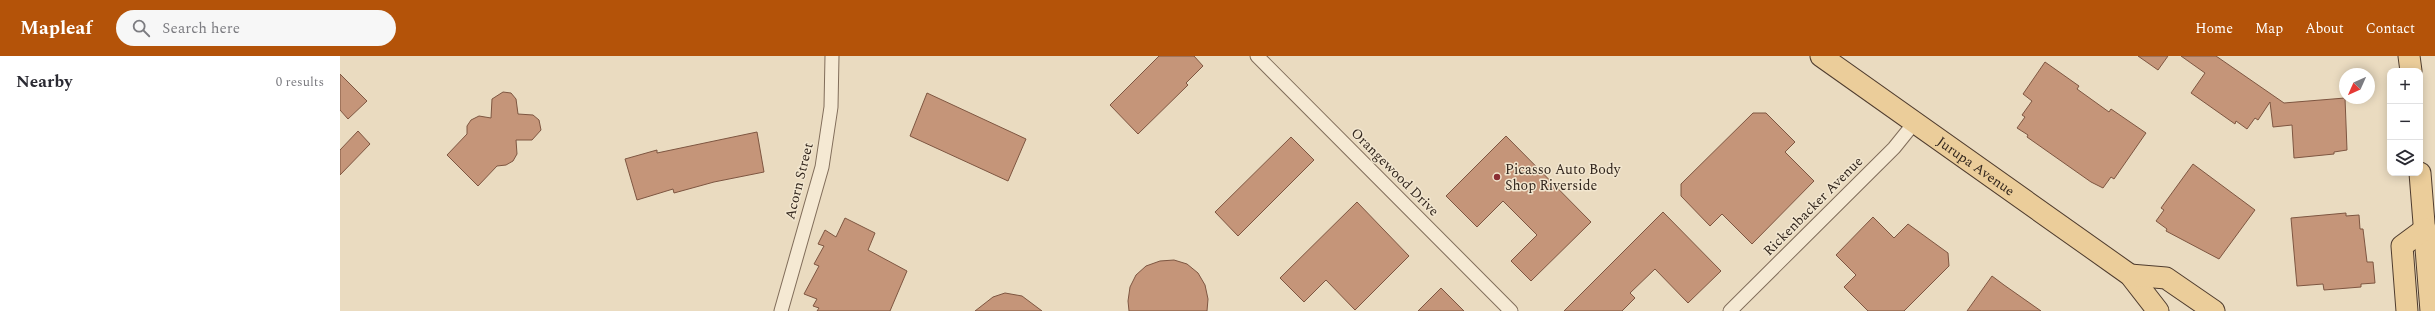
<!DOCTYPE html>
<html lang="en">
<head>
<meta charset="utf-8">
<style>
	:root { --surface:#fff; --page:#f7f7f7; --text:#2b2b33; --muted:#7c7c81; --line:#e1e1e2; --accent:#b45309 }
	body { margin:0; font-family:Spectral,serif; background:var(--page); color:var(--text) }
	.controls { position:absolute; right:12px; top:12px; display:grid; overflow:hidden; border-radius:8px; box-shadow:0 2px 10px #0003 }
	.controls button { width:36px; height:36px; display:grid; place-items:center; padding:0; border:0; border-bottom:1px solid var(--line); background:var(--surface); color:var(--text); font:20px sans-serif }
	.compass { position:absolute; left:1999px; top:12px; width:36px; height:36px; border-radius:50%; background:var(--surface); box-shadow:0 2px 10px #0003; rotate:225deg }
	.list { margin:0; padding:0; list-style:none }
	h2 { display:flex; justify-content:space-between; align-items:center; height:52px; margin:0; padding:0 16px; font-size:17px }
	h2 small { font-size:13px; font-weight:400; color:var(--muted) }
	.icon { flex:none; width:22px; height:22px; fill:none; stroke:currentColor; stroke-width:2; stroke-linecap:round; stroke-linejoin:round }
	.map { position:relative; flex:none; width:2095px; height:255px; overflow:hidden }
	header { display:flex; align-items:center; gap:24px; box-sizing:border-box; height:56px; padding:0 20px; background:var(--accent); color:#fff }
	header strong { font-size:19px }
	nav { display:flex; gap:22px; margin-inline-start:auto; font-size:14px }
	.search { width:280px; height:36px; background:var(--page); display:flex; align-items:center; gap:10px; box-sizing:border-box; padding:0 14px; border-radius:22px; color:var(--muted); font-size:15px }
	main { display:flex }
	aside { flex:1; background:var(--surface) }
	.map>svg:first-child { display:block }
	.building { fill:#c59579; stroke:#7e5641 }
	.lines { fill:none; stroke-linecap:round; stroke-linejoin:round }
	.minor-casing { stroke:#816d5a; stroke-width:15 }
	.primary-casing { stroke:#4f3c2e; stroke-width:23 }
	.minor { stroke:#f5e9d3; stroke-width:13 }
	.primary { stroke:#ebcd9a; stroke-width:21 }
	.poi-dot { fill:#8b2f34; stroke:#f2e6cf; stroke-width:1.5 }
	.labels { text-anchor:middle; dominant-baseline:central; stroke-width:3; stroke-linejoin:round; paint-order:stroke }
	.street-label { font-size:14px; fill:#32261d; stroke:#f2e6cf }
	.poi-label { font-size:14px; fill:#32261d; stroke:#f2e6cf; text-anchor:start }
</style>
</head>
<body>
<header>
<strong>Mapleaf</strong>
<div class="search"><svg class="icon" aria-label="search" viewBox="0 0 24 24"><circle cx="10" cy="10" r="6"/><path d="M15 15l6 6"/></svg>Search here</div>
<nav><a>Home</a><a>Map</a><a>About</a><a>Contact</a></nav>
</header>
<main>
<aside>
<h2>Nearby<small>0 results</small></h2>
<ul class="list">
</ul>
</aside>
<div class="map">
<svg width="2095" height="255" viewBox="0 0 2095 255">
	<rect width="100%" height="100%" fill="#eadbc0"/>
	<path class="building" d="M819,0h35l9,10 -17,17 2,2 -50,49 -28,-29z
		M1798,0h30l-10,14z
		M1841,0h35l68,47 61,-5 2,52 -13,2v2l-40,4 -2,-33 -19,2 -3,-25 -12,18 -3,-2 -8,11 -11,-8 -1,3 -44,-31 14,-20z
		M1705,6l34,24 -2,3 32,23 2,-3 35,24 -32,46 -3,-2 -8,11 -12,-6 -64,-45 1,-2 -11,-7 8,-11 -3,-2 10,-14 -9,-7z
		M0,18l27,27 -19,18 -8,-9z
		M163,36l8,1 5,6 2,15 15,1 6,5 2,10 -9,10h-16l1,14 -4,7 -7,4 -9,1 -19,20 -31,-31 20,-21v-8l4,-6 8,-4 12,2 1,-19z
		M587,37l99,46 -18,42 -98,-45z
		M1413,57h13l29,29 -10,10 29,29 -62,63 -30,-30 -12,12 -29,-30v-12z
		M18,75l12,13 -30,31v-25z
		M417,76l7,40 -50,10 -40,11 -1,-4 -36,11 -12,-41 32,-9v3z
		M1166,80l85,86 -60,59 -20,-20 26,-26 -34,-34 -26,26 -31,-31z
		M951,81l23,23 -76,76 -23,-24z
		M1853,108l62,46 -36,49 -53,-28 1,-2 -11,-8 8,-11 -3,-2z
		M1017,146l52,54 -54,54 -29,-30 -22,22 -24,-24z
		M1323,156l58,59 -33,32 -33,-34 -25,24 5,5 -13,13h-58z
		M2006,157v3l13,-1 1,14h3l4,33h6l2,21 -14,1v3l-37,3 -1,-6 -26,2 -6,-68z
		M1533,161l21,21 14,-14 40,29 1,13 -45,45h-36l-24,-24 12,-12 -20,-20z
		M505,162l30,15 -7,17 39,21 -17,40h-73l2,-3 -6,-2 4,-7 -13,-5 15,-28 -5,-2 10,-18 -6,-2 7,-14 11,7z
		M834,204l13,4 11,9 7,12 3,14 -1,12h-78l-1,-10 2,-14 6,-12 10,-9 14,-5z
		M1652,220l12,9 37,26h-74z
		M1101,232l23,23h-46z
		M665,237l17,3 20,15h-67l18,-14z"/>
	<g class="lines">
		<g class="minor-casing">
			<path id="minor" d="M917,0l254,255
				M441,255l41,-144 9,-60 1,-51
				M1390,255l164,-163 21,-26"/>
		</g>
		<g class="primary-casing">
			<g id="primary">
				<path id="s1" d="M1481,0l309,219 28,36"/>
				<path d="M2069,0l2,15"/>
				<path d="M2080,117l11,138"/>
				<path d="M1790,219l36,3 48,33"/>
				<path d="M2067,255l-5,-65 23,-17"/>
			</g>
		</g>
		<use href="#minor" class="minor"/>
		<use href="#primary" class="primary"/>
	</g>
	<circle class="poi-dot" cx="1157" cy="121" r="4"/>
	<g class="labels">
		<g class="street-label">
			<text stroke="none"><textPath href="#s1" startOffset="190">Jurupa Avenue</textPath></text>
			<text transform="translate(1055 116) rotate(45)">Orangewood Drive</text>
			<text transform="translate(459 125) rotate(-76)">Acorn Street</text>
			<text transform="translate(1473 150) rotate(-45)">Rickenbacker Avenue</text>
		</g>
		<g class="poi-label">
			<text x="1165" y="113">Picasso Auto Body<tspan x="1165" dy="16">Shop Riverside</tspan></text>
		</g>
	</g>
</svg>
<div class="controls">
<button>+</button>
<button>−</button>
<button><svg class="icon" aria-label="layers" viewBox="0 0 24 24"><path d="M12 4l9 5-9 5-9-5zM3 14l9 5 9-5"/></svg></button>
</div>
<svg class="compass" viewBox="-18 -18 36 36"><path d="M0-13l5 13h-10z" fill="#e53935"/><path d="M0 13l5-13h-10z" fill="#7c7c81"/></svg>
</div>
</main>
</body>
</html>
